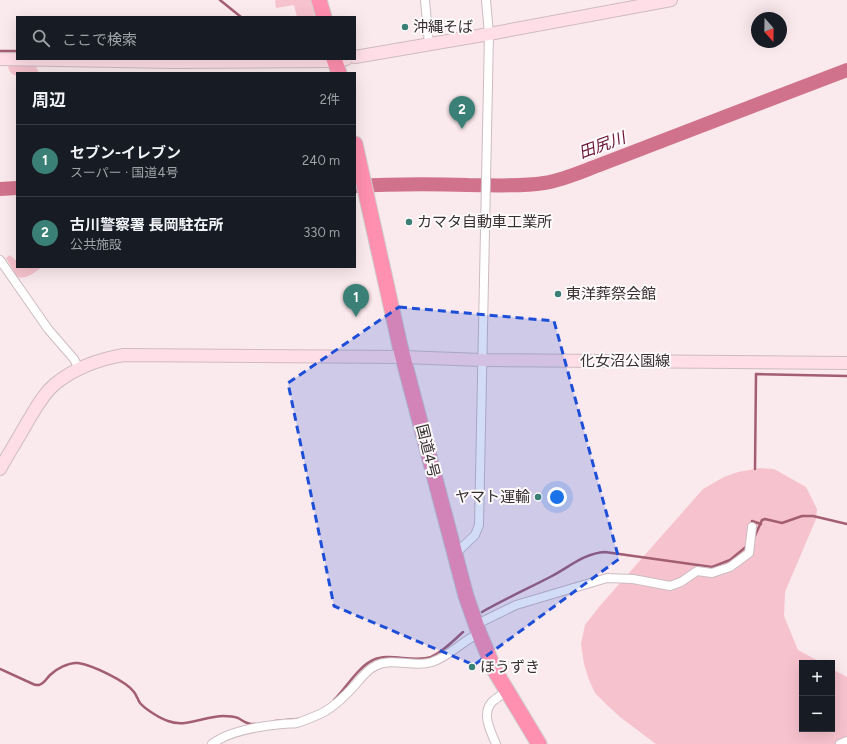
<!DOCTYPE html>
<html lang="ja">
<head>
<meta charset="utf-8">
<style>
	:root { --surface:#171b24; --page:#20242c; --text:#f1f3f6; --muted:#9ea1a6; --line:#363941; --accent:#3b8076 }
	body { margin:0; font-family:Figtree,"Noto Sans JP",sans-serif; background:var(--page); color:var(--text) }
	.controls { position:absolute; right:12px; bottom:12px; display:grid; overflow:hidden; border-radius:0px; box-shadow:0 4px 16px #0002 }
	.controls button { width:36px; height:36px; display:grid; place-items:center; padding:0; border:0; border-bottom:1px solid var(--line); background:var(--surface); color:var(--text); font:20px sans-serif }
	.compass { position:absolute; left:751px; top:12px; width:36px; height:36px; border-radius:50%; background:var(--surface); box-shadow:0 4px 16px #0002; rotate:160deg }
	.you { position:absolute; left:557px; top:497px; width:14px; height:14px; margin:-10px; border:3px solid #fff; border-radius:50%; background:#1a73e8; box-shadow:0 0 0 6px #1a73e833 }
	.badge { display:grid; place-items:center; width:26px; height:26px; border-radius:50%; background:var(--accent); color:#fff; font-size:13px; font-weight:700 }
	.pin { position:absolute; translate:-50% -33px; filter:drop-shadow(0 1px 2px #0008) }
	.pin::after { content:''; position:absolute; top:21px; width:14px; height:12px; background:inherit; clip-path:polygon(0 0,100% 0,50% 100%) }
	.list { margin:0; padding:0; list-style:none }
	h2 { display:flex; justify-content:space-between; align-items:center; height:52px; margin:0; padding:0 16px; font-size:17px }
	h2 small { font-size:13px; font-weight:400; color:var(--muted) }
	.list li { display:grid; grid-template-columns:26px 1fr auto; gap:12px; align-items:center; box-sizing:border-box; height:72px; padding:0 16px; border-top:1px solid var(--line) }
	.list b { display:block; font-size:15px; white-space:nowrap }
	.list p { margin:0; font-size:13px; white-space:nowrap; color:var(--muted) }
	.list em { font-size:13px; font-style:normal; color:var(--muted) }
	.icon { flex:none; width:22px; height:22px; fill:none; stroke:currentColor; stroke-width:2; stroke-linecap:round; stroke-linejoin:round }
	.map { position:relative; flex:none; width:847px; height:744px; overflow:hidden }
	.search { position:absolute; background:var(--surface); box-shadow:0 4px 16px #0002; left:16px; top:16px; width:340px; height:44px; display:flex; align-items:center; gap:10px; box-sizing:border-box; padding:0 14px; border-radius:0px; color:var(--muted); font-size:15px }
	.panel { position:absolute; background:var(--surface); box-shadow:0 4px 16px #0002; left:16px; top:72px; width:340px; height:196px; border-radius:0px }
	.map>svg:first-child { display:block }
	.green { fill:#f6c2ce }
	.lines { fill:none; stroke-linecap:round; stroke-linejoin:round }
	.stream { stroke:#a35e72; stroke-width:2.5 }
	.river { stroke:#d1728d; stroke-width:14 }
	.street-casing { stroke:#cdbcc0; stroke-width:10 }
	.secondary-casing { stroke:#cdbcc0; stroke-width:14 }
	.highway-casing { stroke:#cfcece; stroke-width:17 }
	.street { stroke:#fff; stroke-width:8 }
	.secondary { stroke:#ffdee7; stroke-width:12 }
	.highway { stroke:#ff90af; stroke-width:15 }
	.marked { fill:#1d4ed8; fill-opacity:0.2; stroke:#1d4ed8; stroke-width:3; stroke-dasharray:8 5; stroke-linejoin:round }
	.poi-dot { fill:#3b8076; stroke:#fefafb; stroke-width:1.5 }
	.labels { text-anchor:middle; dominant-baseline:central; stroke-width:4; stroke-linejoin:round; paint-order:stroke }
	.poi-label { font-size:15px; fill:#373132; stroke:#fefafb; text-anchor:start }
	.street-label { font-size:15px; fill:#373132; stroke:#fefafb }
	.water-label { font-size:16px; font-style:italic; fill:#681134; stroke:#fefafb }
</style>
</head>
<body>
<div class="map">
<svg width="847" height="744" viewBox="0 0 847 744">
	<rect width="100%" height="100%" fill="#fae9ed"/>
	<path class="green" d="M275,0h36l4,17h-18l-3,-12 -18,3z
		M12,64l23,1 4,8h-22v3c-5,-1 -8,-4 -9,-9z
		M10,255l5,5h2v7l24,1c-8,5 -15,12 -24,9l-11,-19z
		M760,468l14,1 32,18 11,22 -1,10 -31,73 -1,24 14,34 24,13h-20v66h30v-60l15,8v67h-191l-36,-27 -14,-13 -11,-11 -6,-13 -5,-16 -3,-20 4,-19 14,-18 104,-118 21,-12 14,-5z"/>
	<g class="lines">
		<path class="stream" d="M220,0l21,17
			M0,51h17
			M755,469l1,-95 91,2
			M752,521l9,3
			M754,538l8,-18 3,-1 17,4 20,-7h11l34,8
			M482,612c23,-13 47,-24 70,-36 17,-9 33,-23 53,-24l107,15 18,-7 17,-14
			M0,669l33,15c1,1 5,1 6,1 5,-1 8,-7 11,-10 6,-6 19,-13 28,-12 14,2 48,18 56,29 3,4 4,8 6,11 5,6 21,16 28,18 18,7 37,-5 55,-5 5,0 10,0 15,2 6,3 9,7 17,6
			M334,700c12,-12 24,-33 39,-40 16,-8 40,3 58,-3 12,-5 23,-17 32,-25
			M275,721l23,-2"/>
		<path class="river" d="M355,186c38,-2 75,-2 113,-1 25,0 51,2 76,-2 20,-3 39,-12 58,-19l245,-94
			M0,189l17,-1"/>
		<g class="street-casing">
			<path id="street" d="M425,0l4,45
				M0,260l48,69 26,30 5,10
				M454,555l21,-20 4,-10 10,-491 -3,-34
				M475,625l41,-20 91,-27 26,1 37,7 11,-4 16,-11 15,2 18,-6 19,-14 3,-26
				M212,744c17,-13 49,-18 70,-20 5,-1 10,0 15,-1 7,-2 16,-6 23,-9 13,-6 26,-19 35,-29 6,-7 12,-15 20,-19 17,-9 39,2 57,-4 16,-5 31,-21 47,-29
				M496,744c-5,-12 -15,-30 -4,-42 4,-4 10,-7 15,-11
				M840,744l7,-3"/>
		</g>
		<g class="secondary-casing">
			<path id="secondary" d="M355,57l134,-23 182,-34
				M0,59l174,3 161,-1 11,-2
				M0,469c9,-16 19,-32 28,-48 8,-13 15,-27 27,-37 20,-16 44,-25 69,-29l279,2 79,3 365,3"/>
		</g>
		<g class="highway-casing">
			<path id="highway" d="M319,0l5,17
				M334,59l5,14
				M355,144l45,202 66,250 13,37 16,38 44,73"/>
		</g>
		<use href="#street" class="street"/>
		<use href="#secondary" class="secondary"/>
		<use href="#highway" class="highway"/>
	</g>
	<path class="marked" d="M399,307l155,14 65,238 -145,106 -140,-59 -46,-223z"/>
	<g class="poi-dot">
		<circle cx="405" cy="27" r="4"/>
		<circle cx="409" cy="222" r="4"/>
		<circle cx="558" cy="294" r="4"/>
		<circle cx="538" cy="497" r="4"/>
		<circle cx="472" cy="667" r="4"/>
	</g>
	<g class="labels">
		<g class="poi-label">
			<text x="413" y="27">沖縄そば</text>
			<text x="417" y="222">カマタ自動車工業所</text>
			<text x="566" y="294">東洋葬祭会館</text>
			<text x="530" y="497" text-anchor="end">ヤマト運輸</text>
			<text x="480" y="667">ほうずき</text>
		</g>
		<g class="street-label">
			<text x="625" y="361">化女沼公園線</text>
			<text transform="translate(428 451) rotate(76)">国道4号</text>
		</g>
		<g class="water-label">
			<text transform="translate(602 145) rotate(-20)">田尻川</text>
		</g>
	</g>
</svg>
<div class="controls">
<button>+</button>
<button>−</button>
</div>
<svg class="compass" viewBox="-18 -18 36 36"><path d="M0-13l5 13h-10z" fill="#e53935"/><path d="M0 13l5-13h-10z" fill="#9ea1a6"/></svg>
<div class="you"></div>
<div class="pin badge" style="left:356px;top:317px">1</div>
<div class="pin badge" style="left:462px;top:129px">2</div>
<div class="search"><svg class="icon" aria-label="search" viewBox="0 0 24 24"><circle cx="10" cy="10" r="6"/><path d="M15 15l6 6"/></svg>ここで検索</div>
<section class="panel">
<h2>周辺<small>2件</small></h2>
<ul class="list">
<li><span class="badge">1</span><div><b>セブン-イレブン</b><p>スーパー · 国道4号</p></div><em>240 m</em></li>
<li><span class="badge">2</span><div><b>古川警察署 長岡駐在所</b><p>公共施設</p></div><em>330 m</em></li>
</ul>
</section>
</div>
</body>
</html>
